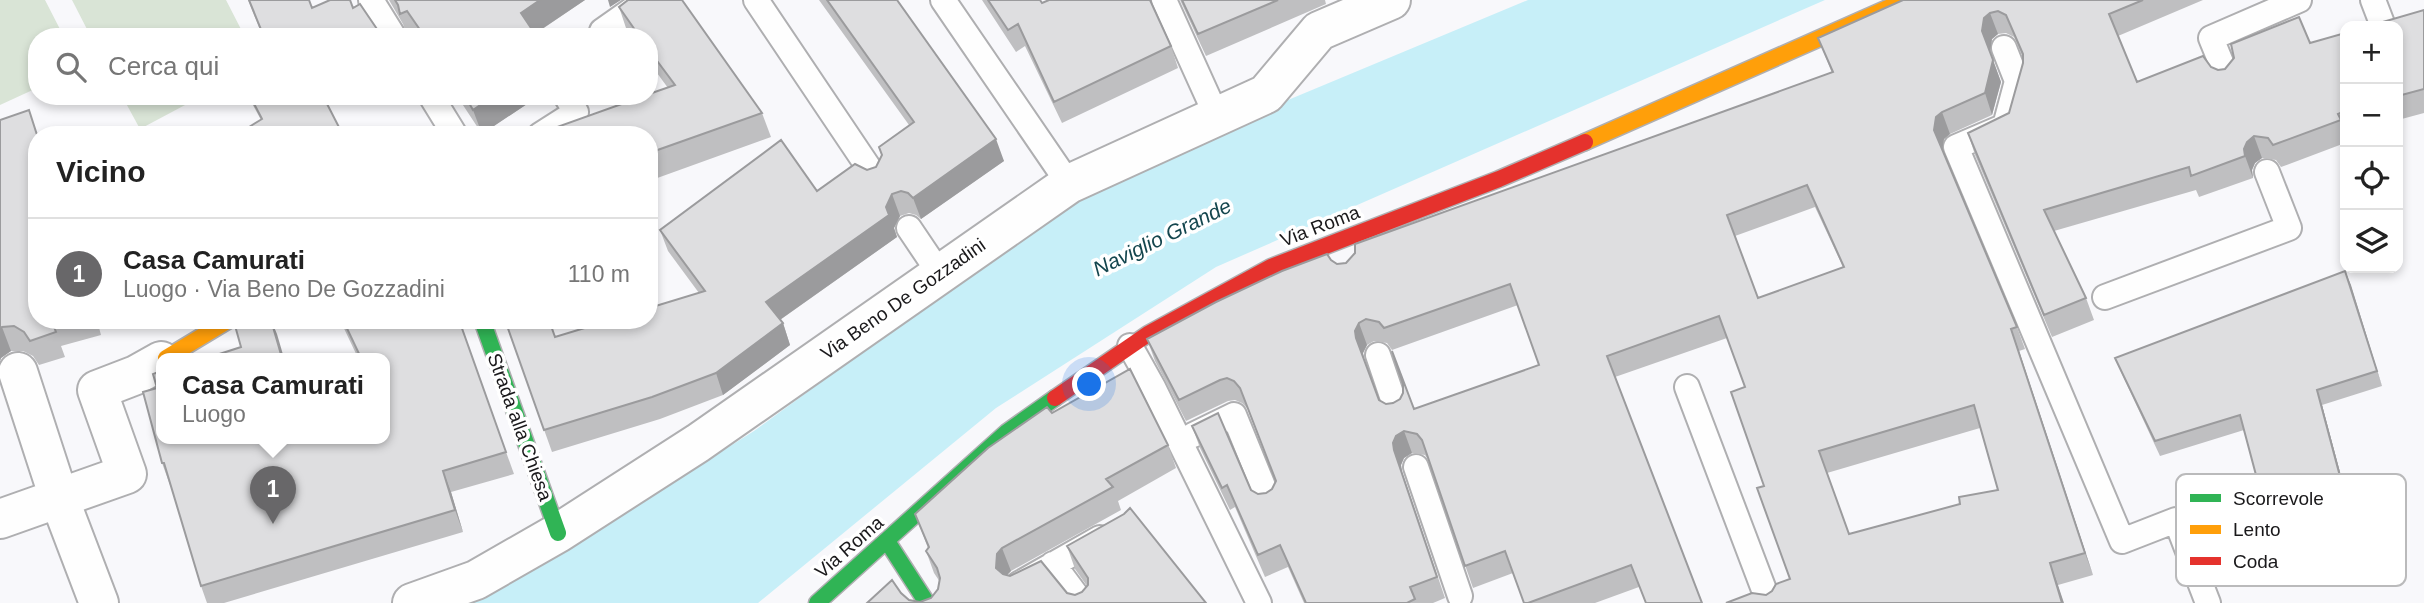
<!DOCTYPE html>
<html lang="it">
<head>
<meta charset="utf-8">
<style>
	:root { --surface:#fff; --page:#f2f2f2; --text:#222; --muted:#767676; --line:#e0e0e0; --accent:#686769 }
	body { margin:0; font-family:Arial,sans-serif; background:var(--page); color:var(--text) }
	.controls { position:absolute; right:21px; top:21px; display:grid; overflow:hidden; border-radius:14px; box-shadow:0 4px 10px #0003 }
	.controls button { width:63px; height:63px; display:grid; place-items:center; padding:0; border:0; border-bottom:2px solid var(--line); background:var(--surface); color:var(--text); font:35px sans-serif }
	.you { position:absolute; left:1090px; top:385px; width:24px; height:24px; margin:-18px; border:5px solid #fff; border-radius:50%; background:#1a73e8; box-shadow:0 0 0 10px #1a73e833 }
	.badge { display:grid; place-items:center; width:46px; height:46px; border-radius:50%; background:var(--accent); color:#fff; font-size:23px; font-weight:700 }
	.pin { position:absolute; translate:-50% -58px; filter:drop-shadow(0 2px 4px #0008) }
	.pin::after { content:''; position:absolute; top:37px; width:24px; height:21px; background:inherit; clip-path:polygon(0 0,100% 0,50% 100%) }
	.popup { position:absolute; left:156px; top:353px; width:234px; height:91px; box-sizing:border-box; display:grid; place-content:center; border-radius:14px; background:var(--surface); filter:drop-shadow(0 2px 5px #0005); font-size:23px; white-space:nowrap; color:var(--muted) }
	.popup b { font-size:26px; color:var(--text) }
	.popup::after { content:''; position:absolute; left:50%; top:100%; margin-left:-14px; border:14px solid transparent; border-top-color:var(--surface) }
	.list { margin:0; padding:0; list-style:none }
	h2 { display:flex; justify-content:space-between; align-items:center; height:91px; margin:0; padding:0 28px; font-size:30px }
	h2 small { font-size:23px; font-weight:400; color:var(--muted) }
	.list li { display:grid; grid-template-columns:46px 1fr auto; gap:21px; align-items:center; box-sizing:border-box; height:112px; padding:0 28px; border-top:2px solid var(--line) }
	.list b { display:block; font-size:26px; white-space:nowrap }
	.list p { margin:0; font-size:23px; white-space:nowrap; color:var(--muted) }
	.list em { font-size:23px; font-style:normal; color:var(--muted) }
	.icon { flex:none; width:38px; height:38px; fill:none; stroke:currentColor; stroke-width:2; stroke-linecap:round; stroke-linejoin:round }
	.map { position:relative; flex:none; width:2424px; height:603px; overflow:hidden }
	.search { position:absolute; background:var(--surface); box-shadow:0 4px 10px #0003; left:28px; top:28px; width:630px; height:77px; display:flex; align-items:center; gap:18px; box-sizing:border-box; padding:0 24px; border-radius:28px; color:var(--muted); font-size:26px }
	.panel { position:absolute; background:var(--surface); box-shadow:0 4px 10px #0003; left:28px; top:126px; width:630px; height:203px; border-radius:28px }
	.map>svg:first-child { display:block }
	.green { fill:#d9e4d6 }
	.water { fill:#c7eff8 }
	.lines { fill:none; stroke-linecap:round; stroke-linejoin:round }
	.lane-casing { stroke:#afafb1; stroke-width:28 }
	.street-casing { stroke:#afafb1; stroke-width:42 }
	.fast-casing { stroke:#afafb1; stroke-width:19 }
	.slow-casing { stroke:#afafb1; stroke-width:19 }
	.jam-casing { stroke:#afafb1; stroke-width:19 }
	.lane { stroke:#fefefe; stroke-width:24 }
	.street { stroke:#fefefe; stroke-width:38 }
	.fast { stroke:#30b455; stroke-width:16 }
	.slow { stroke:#ff9f0a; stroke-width:16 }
	.jam { stroke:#e5322d; stroke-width:16 }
	.wall { fill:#bfbfc1; fill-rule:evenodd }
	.shaded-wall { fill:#9b9b9d }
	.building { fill:#dedee0; stroke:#9b9b9d; stroke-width:2; fill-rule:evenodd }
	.labels { text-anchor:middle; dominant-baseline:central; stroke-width:7; stroke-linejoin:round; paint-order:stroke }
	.street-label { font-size:19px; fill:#1a191b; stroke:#fff }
	.water-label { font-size:21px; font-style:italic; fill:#14464e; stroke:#fff }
	.key { fill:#fff; stroke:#bababb; stroke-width:2 }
	.key-label { font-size:19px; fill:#1a191b }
</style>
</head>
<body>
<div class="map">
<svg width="2424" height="603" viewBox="0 0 2424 603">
	<rect width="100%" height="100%" fill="#f8f8fb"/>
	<path class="green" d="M0,0h45l19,37h-27v51l-37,17z
		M72,0h154l19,37h-154z
		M122,96h80l-62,33z"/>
	<path class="water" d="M1528,0h297l-609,267 -220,141 -238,195h-296l160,-89 132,-83 344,-252z"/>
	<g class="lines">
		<g class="lane-casing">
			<path id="lane" d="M371,0l23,37
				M756,0l119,177
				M943,0l126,184
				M1164,0l53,117
				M2373,0l10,26
				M605,37l-3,-6 44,-31
				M2004,48l13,33 -12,45 -49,21 166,394 54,-21 32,83
				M2227,77l-16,-39 88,-38
				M431,96l24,39
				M540,135l36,-23 -10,-16
				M909,228l31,46
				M2105,297l184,-69 -22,-56
				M1130,346l23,41 106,216
				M1378,355l19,56
				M1687,387l82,216
				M1193,435l41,-20 35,86
				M1416,467l44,129
				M1053,564l29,39
				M1019,584l81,-46"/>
		</g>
		<g class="street-casing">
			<path id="street" d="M18,372l41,126 40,105
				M0,519l127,-45 -30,-84 39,-15 25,-14
				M412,603l64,-23 82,-47 140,-90 371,-259 197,-90 53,-63 72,-31"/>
		</g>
		<g class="fast-casing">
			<path id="fast" d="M482,320l76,213
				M887,541l40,62
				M817,603l190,-171 48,-34"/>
		</g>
		<g class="slow-casing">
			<path id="slow" d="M1585,142l321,-142
				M166,358l63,-38"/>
		</g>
		<g class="jam-casing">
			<path id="jam" d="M1055,398l93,-64 123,-67 228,-88 86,-37"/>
		</g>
		<use href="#lane" class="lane"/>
		<use href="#street" class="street"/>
		<use href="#fast" class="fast"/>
		<use href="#slow" class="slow"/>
		<use href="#jam" class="jam"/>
	</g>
	<path class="wall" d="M248,0h61l3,8h41l26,24 2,5h-118z
		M389,0h196l-50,34 2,3h-120l-1,-2 -8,2 -5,-13z
		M819,0h78l107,161 -83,58 -5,-4 -7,-2 -9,3 -6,12 3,9 -117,83 3,3 7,22 -67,50 -63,24 -108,33 -47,-132 50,17 144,-44 -31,-42 -8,-21 157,-39 59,-24 33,-42z
		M982,0h58l2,3 129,43 7,22 -116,55 -37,-77 -9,6z
		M1180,0h145l1,4 -120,52z
		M1903,0h300l-85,36 19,46 74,-15 7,3 7,-1 120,-36v110l-64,24 -5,-7 -14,-2 -7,5 -3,7 1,8 -54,19 -3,-7 -142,41 32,67 8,22 -42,17 -77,-182 -7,-22 41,-20 14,-50v-5l-9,-21 -8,-4 -8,1 -6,5 -2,13 11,30 -9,33 -42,19 -6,5 -2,11 75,177 8,22 -6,2 74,224 -35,10 -292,10 24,-16 -26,-93 -19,-99 -18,-49 -112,39 24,210 -44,16h-71l-11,-30 -40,15 -44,-127 -4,-6 -13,-2 -8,5 -3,7 1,7 43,126 -12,5h-129l-16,-36 -23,10 -30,-70 -5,3 -30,-62 -8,-22 59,64 7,4 8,-1 6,-4 4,-8 -28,-72 -6,-6 -7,-3 -7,1 -42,20 -31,-60 -8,-22 184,-79 6,4 9,-1 486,-190 -14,-35zM1815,207l28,60 -85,31 -23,-62zM1518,305l21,60 -125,44 -28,-5 -7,-4 -15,-41 -1,-6 4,-8 7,-4 13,2 5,7zM1980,428l18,62 -38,14 -111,30 -22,-61z
		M619,7l143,106 9,24 -122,44v-46l19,-47 -19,-26v-25h-18l-4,-6z
		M2424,10v103l-26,7v-94z
		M248,96h2l93,39h-91l-3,-8 12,-7z
		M457,96h82l-57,38z
		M0,120l37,200h60l4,15 -40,11 4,11 -26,8 -6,-9 -10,-5h-12l-10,7 -1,3z
		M2345,271l37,115 -60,19 41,153 -78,21 -5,-14 -36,-135 -84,26 -39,-84 -6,-14z
		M340,320h121v7l53,147 -63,18 12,40 -239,71h-17l-6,-17 -30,-101h-1l-8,-22 223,-25v-80h-27z
		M1052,413l116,32 8,23 -58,33 3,9 -110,61 -4,4 60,18 8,2 7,-3 5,-6 -12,-17 -8,-23 139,57h-339l34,-10 8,7 11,2 11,-4 7,-9 2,-7 -6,-9 -8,-22 2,-3 -13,-34z"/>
	<path class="shaded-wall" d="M540,0h45l-55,37 -9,-24z
		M608,0h13l-11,7z
		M1990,13l8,21 -6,5 -2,14 -8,-22 2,-13z
		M1993,60l8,22 -9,33 -7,-22z
		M493,96h46l-57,38 -9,-24z
		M1942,112l8,22 -6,5 -2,13 -8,-22 2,-13z
		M2254,136l8,22 -7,5 -3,7 1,8 -8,-22 -1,-7 3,-7z
		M996,139l8,22 -83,58 -8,-21z
		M892,194l8,22 -6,12 3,9 -123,87 -8,-22 120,-95z
		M2345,271l6,14 31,101 -5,-15z
		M271,320l6,14 7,24h-2z
		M783,323l7,22 -67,50 -7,-22z
		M1359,323l8,22 -4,8 1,7 -8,-22 -1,-7z
		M2,327l9,24 -10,7 -1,3v-33z
		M2011,329l8,22 74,224 -8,-22z
		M2317,390l5,15 41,153 -5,-14z
		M1404,431l8,22 -8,5 -3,7 1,7 43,126 -51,-148 -1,-7 3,-7z
		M443,471l8,21 12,40 -8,-22z
		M1002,548l9,23 -6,6 -9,-9 1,-14z
		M2050,563l8,22 6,18h-2z"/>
	<path class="building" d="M249,0h60l3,8 18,-8h20l3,8 7,-4 19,28 -12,5h-103z
		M395,0h145l-19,13 16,24h-112l-18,-26 -7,3 -2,-9z
		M628,0h54l80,113 -113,40v-18h-89l-3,-8 87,-31h5v-2l26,-9 -26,-35v-13h-9l-21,-30z
		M827,0h70l99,139 -83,59 -5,-5 -7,-2 -9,3 -6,13 3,8 -123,87 17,21 -67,50 -64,24 -108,33 -39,-110h44l6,17 56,-17h38v-12l56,-17 -45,-61 121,-90 36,51 38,-27 12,6 9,-3 6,-12 -3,-8 35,-25z
		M988,0h52l2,3 7,-3h101l21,46 -117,56 -36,-78 -10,6z
		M1182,0h96l-80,34z
		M1903,0h240l-34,14 28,68 66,-26 8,11 7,3 7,-1 9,-11 -3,-14 68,-27 11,26 35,-10v78l-7,3 3,6 -68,25 -5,-7 -14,-2 -7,6 -3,7 1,7 -54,20 -2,-9 -145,43 42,88 -42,17 -76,-182 41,-20 14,-50v-9l-17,-39 -8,-4 -8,2 -6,5 -2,13 11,29 -8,33 -43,19 -6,5 -2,13 83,197 -6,2 74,224 -35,10 12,40h-336l26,-10 14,2 6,-4 4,-7 14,-5 -33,-91 7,-2 -33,-94 14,-5 -26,-71 -112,40 95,247h-56l-15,-38 -103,38h-4l-19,-52 -40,15 -43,-126 -5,-6 -13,-3 -8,5 -3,7 1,7 43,127 -27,10 5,12 -8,4h-101l-26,-58 -22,10 -31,-70 -5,3 -30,-62 26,-13 33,77 7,4 8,-1 6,-4 4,-8 -36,-93 -6,-7 -7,-3 -7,2 -41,20 -32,-61 69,-37 66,-31 45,-17 4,6 6,4 9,-1 9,-10v-9l478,-172 -15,-34zM1807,185l37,82 -86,31 -31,-83zM1510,284l29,81 -125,44 -22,-58 11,33v9l-3,6 -7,4 -7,1 -7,-4 -23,-62 -1,-7 4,-8 7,-4 13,3 5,6zM1974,405l24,85 -39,7 1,7 -111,30 -30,-83z
		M2424,10v79l-26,7v-70h-29z
		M250,96h73l20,39h-90l-4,-8 13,-8z
		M465,96h28l-20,14z
		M29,110l8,25v185h21l-6,2 4,10 -26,9 -6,-9 -10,-6 -12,1 -2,1v-208z
		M2345,271l32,100 -60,19 41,154 -78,21 -40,-150 -85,26 -40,-83z
		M241,320h30l11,38h-75l34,-11 -7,-25z
		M343,320h116l47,132 -63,19 12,39 -254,76 -37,-123h-2l-19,-71 14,-4 -4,-14 8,-3v67h224v-80h-24z
		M1130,369l38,76 -62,34 7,8 -111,61 -5,6 -1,14 7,6 7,2 31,-15 26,32 8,2 7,-3 6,-7v-7l-21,-32 57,-32 6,-6 76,95h-339l25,-23 9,13 8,7 11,2 11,-4 7,-9 2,-11 -3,-10 -11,-17 3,-4 -14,-33 73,-66 59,-41 5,6z"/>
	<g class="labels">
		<g class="street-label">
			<text transform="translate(1320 226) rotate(-21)">Via Roma</text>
			<text transform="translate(903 299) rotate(-35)">Via Beno De Gozzadini</text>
			<text transform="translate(520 427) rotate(70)">Strada alla Chiesa</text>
			<text transform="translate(849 547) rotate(-41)">Via Roma</text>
		</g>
		<g class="water-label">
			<text transform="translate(1162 237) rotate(-26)">Naviglio Grande</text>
		</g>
	</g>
	<rect x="2176" y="474" width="230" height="112" rx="10" class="key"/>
	<rect x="2190" y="494" width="31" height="8" fill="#30b455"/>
	<rect x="2190" y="525" width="31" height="9" fill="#ff9f0a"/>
	<rect x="2190" y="557" width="31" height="8" fill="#e5322d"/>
	<g class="key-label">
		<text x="2233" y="505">Scorrevole</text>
		<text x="2233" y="536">Lento</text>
		<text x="2233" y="568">Coda</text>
	</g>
</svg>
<div class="controls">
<button>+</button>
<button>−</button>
<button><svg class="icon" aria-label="locate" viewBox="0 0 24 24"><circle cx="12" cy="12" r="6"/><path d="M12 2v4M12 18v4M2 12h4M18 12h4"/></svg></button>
<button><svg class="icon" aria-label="layers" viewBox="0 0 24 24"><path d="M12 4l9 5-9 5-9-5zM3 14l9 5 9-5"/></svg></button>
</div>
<div class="you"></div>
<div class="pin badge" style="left:273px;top:524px">1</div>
<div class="popup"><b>Casa Camurati</b>Luogo</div>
<div class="search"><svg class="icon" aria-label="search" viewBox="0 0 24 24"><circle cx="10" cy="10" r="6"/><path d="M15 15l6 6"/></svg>Cerca qui</div>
<section class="panel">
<h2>Vicino<small></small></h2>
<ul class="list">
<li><span class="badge">1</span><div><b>Casa Camurati</b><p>Luogo · Via Beno De Gozzadini</p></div><em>110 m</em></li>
</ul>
</section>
</div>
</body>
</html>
